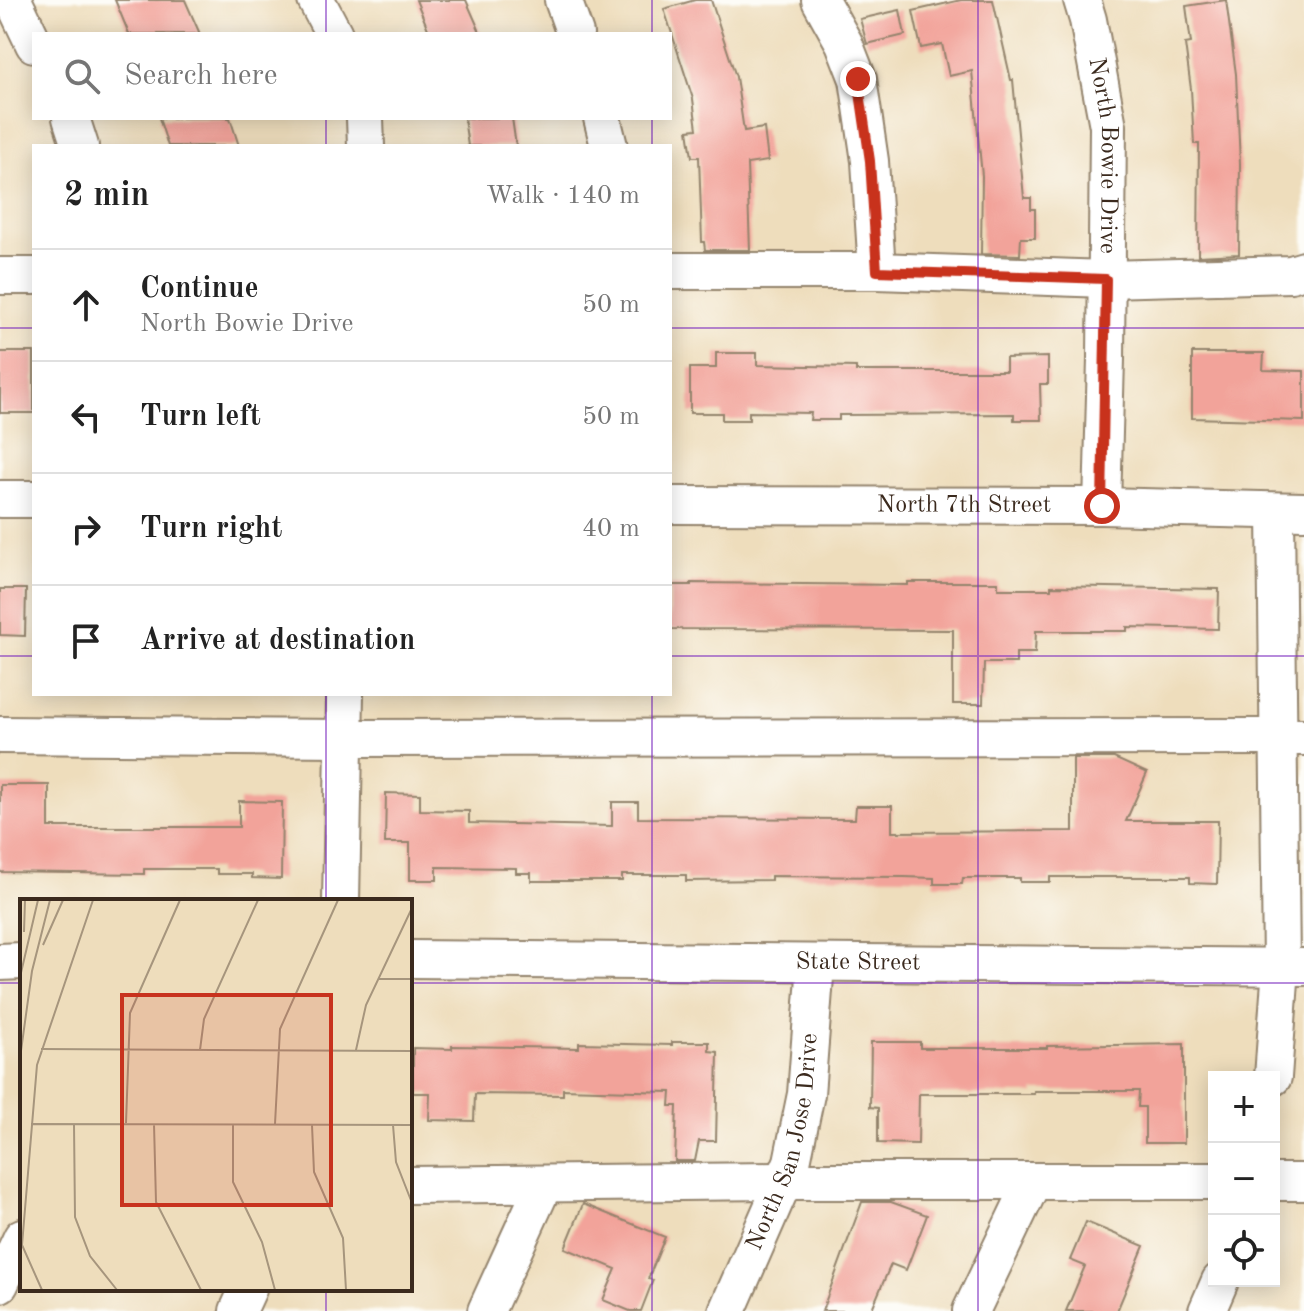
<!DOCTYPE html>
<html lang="en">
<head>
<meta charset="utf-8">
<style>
	:root { --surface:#fff; --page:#f6f6f6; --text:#222; --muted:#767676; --line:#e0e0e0 }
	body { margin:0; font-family:"Old Standard TT",serif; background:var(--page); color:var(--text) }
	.controls { position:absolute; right:24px; bottom:24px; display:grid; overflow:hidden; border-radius:0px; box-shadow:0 4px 20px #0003 }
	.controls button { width:72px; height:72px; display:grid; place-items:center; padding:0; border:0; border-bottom:2px solid var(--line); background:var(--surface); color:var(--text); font:40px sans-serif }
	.stop { position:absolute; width:24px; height:24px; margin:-18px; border:6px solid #c8321e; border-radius:50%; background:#fff }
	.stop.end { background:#c8321e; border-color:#fff; box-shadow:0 2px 8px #0008 }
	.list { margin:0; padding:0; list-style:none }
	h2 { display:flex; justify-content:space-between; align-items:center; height:104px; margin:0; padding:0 32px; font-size:34px }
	h2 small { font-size:26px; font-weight:400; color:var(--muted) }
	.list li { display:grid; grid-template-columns:52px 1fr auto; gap:24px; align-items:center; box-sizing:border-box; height:112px; padding:0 32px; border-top:2px solid var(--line) }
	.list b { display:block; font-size:30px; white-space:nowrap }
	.list p { margin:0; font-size:26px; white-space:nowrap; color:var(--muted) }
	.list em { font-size:26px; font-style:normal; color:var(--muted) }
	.icon { flex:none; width:44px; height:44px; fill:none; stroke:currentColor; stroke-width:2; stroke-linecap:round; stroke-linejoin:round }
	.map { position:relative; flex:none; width:1304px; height:1311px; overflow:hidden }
	.search { position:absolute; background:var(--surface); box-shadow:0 4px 20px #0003; left:32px; top:32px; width:640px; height:88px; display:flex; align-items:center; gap:20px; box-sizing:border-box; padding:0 28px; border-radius:0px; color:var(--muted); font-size:30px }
	.panel { position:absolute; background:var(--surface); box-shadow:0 4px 20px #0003; left:32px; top:144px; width:640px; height:552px; border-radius:0px }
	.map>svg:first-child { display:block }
	.building { fill:#f2a39a }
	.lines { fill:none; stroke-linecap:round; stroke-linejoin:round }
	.minor-casing { stroke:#94846d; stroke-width:40 }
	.minor { stroke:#fff; stroke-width:36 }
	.route { stroke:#c8321e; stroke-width:10 }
	.grid { fill:none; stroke:#7b2cbf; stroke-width:2; stroke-opacity:0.55 }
	.labels { text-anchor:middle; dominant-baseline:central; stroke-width:8; stroke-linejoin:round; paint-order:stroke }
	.street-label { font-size:24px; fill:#3b2a1e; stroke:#fdfcf7 }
	.inset-road { fill:none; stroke:#a6957d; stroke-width:2 }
	.view { fill:#c8321e; fill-opacity:0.15; stroke:#c8321e; stroke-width:4 }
	.inset-edge { fill:none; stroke:#3b2a1e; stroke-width:4 }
</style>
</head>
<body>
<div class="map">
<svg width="1304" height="1311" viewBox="0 0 1304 1311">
	<rect width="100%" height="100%" fill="#fdfcf7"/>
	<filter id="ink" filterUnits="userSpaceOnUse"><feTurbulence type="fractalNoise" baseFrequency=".0125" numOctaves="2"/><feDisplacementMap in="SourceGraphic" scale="16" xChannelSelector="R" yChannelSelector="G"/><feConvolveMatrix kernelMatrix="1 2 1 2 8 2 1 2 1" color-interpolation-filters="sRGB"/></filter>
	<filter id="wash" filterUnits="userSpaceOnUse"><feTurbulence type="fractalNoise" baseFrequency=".006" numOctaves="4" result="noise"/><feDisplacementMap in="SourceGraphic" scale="32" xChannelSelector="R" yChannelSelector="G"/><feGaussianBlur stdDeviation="1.8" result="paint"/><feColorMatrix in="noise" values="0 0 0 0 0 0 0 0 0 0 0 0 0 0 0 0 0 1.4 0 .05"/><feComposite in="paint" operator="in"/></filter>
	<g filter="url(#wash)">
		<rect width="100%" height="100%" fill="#eeddbc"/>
		<g id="blocks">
			<path class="building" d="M115,0h70l15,34h-71z
				M416,0h50l15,34h-51z
				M695,0h16l25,77 8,54 20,-3 4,33 -21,3 3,86h-45l-1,-8h-2l-3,-85h-7l-4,-27 9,-1 -4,-30 -29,-90z
				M961,0h32l18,80h2l11,118h7v11h4v29h-14l-1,17 -39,-1 1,-78 -10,-105 -23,5 -7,-32 -21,4 -8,-37z
				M1226,0l10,74 4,90 -1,90 -41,2 1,-112h-5l-3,-55 -6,-45 6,-1 -5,-37z
				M900,10l5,25 -38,9 -7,-25z
				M159,118h71l9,28h-71z
				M464,118h48l4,28h-48z
				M0,352h34v61h-34z
				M716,353h41v12l99,2v4h150v-13l42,-1v27h-8l1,36h-27v-6l-175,1v5h-29l1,-7 -62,-1v8h-27v-7h-32v-45h26z
				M1192,353h72l-1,17 41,1v50l-112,-3z
				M908,582h90v7h53v-3l168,3 -1,40 -91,-2v4h-91l-1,22h-19v10h-32l-1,41h-30v-74l-283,-1v-44h21v-2l217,2z
				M0,589h26l-1,47 -25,-1z
				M1073,758h41l33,15 -21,48h92l-1,63 -27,-1v-6h-140v5h-30v-4h-57l-1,6h-28v-6l-30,-1 -133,-1v4l-85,1v-6h-64v6h-91v-8h-15v-5l-79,-1v13h-27v-37h-25l1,-50 34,1v16l49,1v12l143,3v-24h26v16l217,1 1,-13h36v26l181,-1z
				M0,785h49v42h190v-26l43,1 -1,77 -29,-1v-4h-35v-5h-73v5l-144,-2z
				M672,1042h37v9l9,1 -2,89h-17l-4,20h-20l2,-55h-7l1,-14 -108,-3v6l-88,-1 -1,27 -45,-1 1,-27h-17v-45l39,1v-3l127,2v-5l93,2z
				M871,1042h49v6h127v-2l137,-2v99h-39v-36h-7l1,-16h-105v3h-115l-1,50 -40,-1v-35l-8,-1z
				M862,1202h29l36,13 -21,55 -15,-6 -20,47h-49z
				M583,1204l82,33 -17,42 5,1 -12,31h-11l-27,-11 13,-31 -51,-21z
				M1086,1222l58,24 -27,65h-51l19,-45 -15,-6z"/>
		</g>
	</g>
	<g filter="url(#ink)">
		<use href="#blocks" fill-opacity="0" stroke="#94846d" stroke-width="2"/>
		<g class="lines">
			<g class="minor-casing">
				<g id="minor">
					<path d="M13,0l21,44"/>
					<path d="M316,0l18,34"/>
					<path d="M563,0l12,34"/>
					<path d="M820,0l24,43 14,36 12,82 7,110"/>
					<path id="s1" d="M1082,0l6,20 20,106 -2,233 -4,147"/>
					<path d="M71,118l9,28"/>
					<path d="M365,118l1,28"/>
					<path d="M602,118l7,28"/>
					<path d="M670,271h207l229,8 185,-5 13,-4"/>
					<path d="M0,276h34"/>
					<path d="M0,499h34"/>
					<path id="s2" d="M670,505l432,1 202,5"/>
					<path d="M0,735l344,3 960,-1"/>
					<path d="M341,901l4,-207"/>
					<path id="s3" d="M410,959l894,8"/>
					<path d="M0,962l22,-1"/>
					<path d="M1273,1077l8,-110 -5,-456"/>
					<path d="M1274,1182h30"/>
					<path d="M410,1185l374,-4h430"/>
					<path d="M0,1284l22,-47"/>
					<path d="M238,1311l10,-22"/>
					<path d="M486,1311l58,-127"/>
					<path id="s4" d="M727,1311l65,-149 14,-68 10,-130"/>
					<path d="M971,1311l62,-130"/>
					<path d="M1207,1311l13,-30"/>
				</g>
			</g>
			<use href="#minor" class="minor"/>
		</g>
	</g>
	<g class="lines" filter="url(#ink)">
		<path class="route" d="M858,79l12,82 7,110 229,8 -4,227"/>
	</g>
	<path class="grid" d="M326,0v34M652,0v34M978,0v1311M326,118v28M652,118v28M0,328h34M670,328h634M0,656h34M670,656h634M326,694v207M652,694v617M0,983h22M410,983h894M326,1289v22"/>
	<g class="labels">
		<g class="street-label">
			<text stroke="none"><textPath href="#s1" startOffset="158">North Bowie Drive</textPath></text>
			<text stroke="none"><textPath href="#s2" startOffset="294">North 7th Street</textPath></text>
			<text stroke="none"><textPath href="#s3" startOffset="448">State Street</textPath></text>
			<text stroke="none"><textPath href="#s4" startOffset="180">North San Jose Drive</textPath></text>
		</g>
	</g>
	<g transform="translate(20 899)">
		<rect width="392" height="392" fill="#eeddbc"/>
		<path class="inset-road" d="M4,33l1,-32M23,46l20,-45M0,78l18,-77M359,80h33M21,150l371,2M180,151l4,-31 54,-119M336,151l10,-45 46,-97M0,159l12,-87 18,-71M106,224l4,-110 50,-113M11,225l381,1M54,225l1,93 15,39 27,34M134,225l2,78 45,88M213,225v58l29,60 13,48M255,225l5,-95 58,-129M292,226l2,47 29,66 3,52M373,226l3,37 16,41M22,391l-20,-45 15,-180 56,-165"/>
		<path class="view" d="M102,96h209v210h-209z"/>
		<rect width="392" height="392" class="inset-edge"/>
	</g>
</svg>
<div class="controls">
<button>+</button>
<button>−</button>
<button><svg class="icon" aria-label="locate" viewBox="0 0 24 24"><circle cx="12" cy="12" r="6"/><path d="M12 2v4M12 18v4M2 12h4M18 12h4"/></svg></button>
</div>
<div class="stop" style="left:1102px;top:506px"></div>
<div class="stop end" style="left:858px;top:79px"></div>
<div class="search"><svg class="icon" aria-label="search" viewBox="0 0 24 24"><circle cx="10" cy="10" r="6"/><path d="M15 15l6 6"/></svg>Search here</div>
<section class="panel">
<h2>2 min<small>Walk · 140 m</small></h2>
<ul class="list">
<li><svg class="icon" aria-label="ahead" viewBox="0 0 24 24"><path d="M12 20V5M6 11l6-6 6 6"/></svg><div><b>Continue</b><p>North Bowie Drive</p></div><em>50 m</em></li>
<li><svg class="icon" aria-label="left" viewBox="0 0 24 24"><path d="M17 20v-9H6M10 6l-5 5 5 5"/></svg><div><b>Turn left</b></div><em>50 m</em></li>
<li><svg class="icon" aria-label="right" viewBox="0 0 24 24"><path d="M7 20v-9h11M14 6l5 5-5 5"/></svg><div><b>Turn right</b></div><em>40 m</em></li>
<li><svg class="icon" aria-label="arrive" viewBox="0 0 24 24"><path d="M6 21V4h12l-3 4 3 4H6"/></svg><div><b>Arrive at destination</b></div></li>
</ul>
</section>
</div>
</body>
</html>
